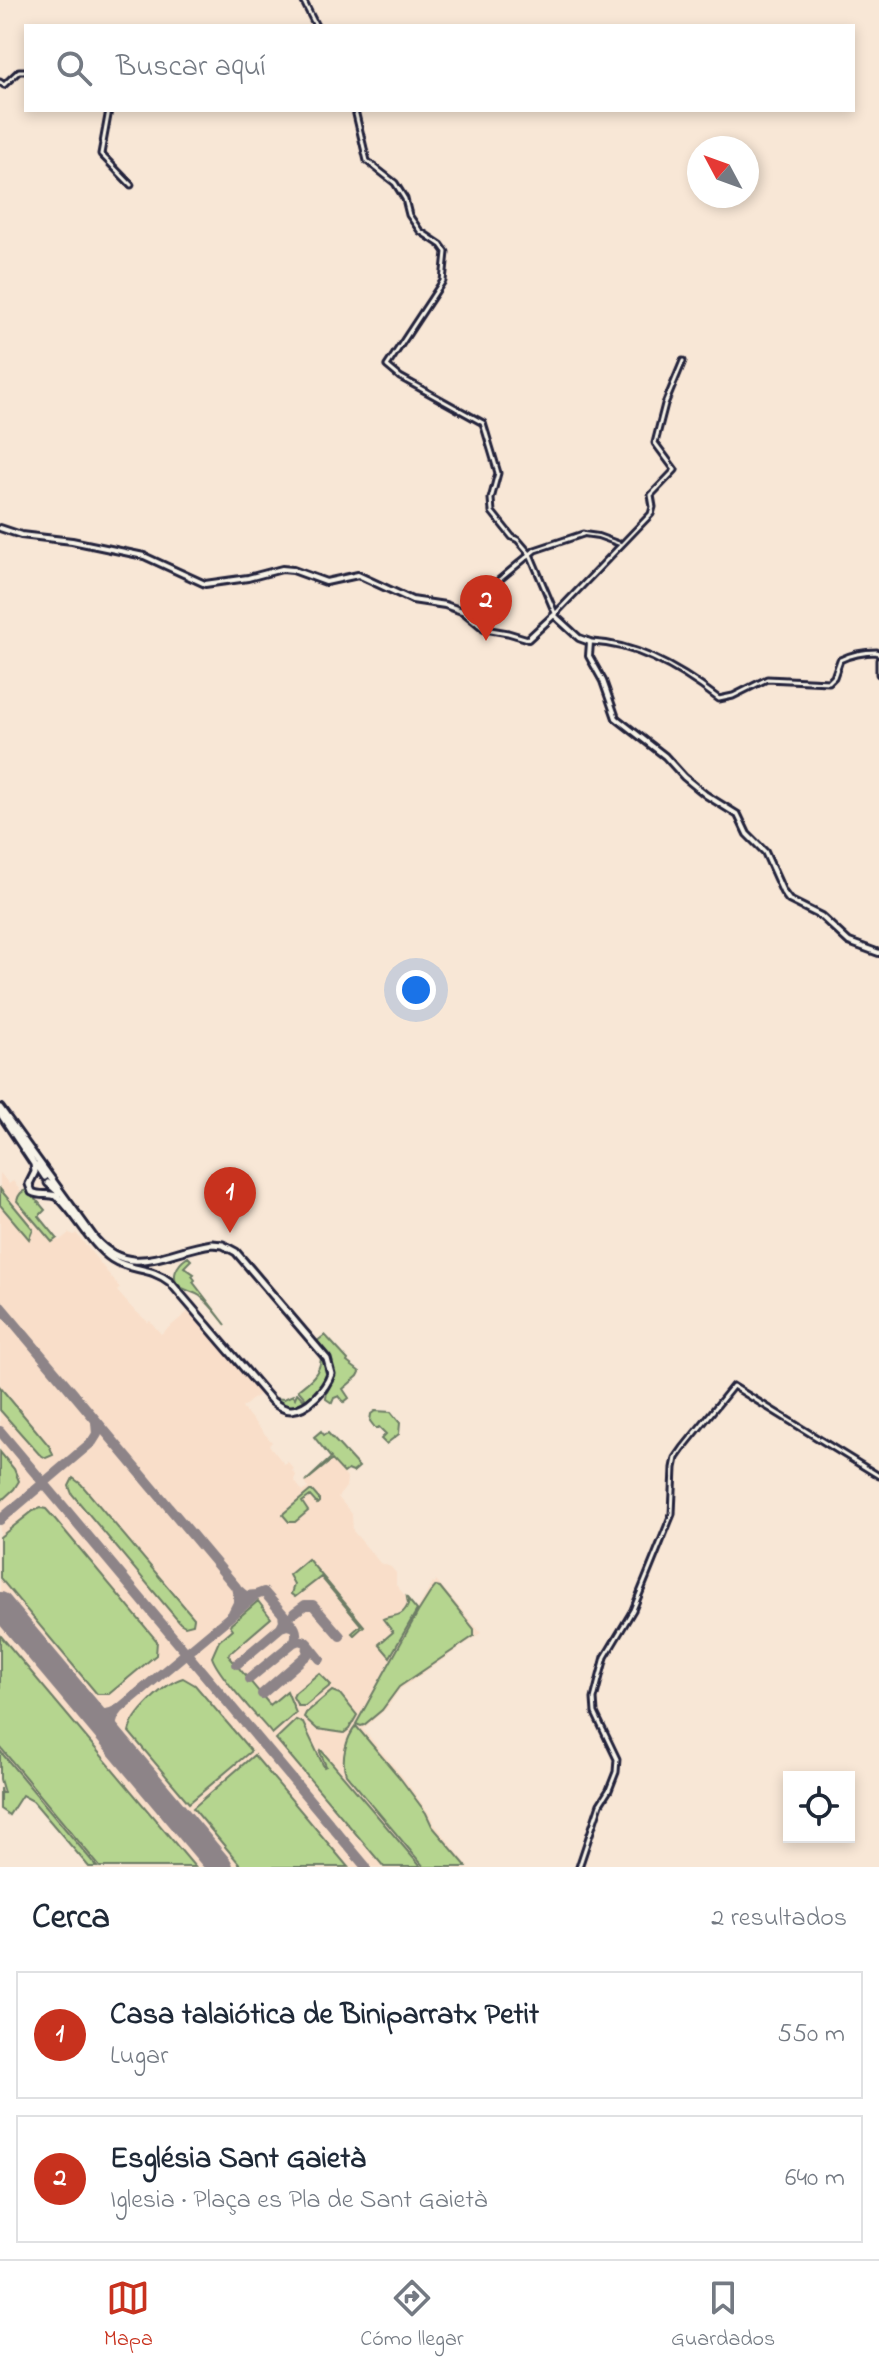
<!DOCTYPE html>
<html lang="es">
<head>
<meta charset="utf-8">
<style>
	:root { --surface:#fff; --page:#f2f2f3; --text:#1f2937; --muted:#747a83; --line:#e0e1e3; --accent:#c8321e }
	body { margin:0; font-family:"Indie Flower",sans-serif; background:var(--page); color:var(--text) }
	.controls { position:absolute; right:24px; bottom:24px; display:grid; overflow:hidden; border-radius:0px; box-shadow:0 4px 12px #0003 }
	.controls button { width:72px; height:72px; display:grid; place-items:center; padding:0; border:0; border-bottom:2px solid var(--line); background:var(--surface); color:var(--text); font:40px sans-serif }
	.compass { position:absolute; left:687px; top:136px; width:72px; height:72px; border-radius:50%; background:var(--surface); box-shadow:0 4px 12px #0003; rotate:311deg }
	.you { position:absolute; left:416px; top:990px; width:28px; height:28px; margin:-20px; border:6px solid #fff; border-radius:50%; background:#1a73e8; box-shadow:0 0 0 12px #1a73e833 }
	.badge { display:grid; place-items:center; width:52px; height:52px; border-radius:50%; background:var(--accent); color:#fff; font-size:26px; font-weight:700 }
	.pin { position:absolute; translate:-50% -66px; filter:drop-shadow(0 2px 4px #0008) }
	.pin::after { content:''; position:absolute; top:42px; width:28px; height:24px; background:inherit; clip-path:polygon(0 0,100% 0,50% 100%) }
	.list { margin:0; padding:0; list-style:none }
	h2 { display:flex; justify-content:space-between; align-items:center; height:104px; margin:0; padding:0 32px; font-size:34px }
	h2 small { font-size:26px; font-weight:400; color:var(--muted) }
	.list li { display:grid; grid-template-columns:52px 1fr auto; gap:24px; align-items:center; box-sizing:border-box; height:128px; margin:0 16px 16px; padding:0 16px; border:2px solid var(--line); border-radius:0px }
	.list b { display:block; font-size:30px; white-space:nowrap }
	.list p { margin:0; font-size:26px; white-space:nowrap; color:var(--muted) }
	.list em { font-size:26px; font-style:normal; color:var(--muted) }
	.icon { flex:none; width:44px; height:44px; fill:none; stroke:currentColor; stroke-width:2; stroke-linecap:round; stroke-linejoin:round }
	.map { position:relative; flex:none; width:879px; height:1867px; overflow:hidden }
	.search { position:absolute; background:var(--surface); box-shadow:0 4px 12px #0003; left:24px; right:24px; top:24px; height:88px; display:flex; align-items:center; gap:20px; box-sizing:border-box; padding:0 28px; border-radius:0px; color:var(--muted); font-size:30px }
	.sheet { height:392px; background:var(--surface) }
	nav { display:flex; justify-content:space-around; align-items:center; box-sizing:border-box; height:112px; border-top:2px solid var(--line); background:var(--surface); font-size:22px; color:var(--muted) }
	nav a { display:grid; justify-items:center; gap:4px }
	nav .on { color:var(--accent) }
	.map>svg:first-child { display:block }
	.built { fill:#f9dec9 }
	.green { fill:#b5d58f; stroke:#6c7c65; stroke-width:2 }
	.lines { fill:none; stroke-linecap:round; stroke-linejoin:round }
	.taxiway { stroke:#8d8488; stroke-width:10 }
	.runway { stroke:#8d8488; stroke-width:26 }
	.pedestrian-casing { stroke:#22223b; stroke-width:8 }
	.minor-casing { stroke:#22223b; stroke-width:9 }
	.tertiary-casing { stroke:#22223b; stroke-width:10 }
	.secondary-casing { stroke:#22223b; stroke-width:11 }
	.pedestrian { stroke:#f7f3e8; stroke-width:2 }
	.minor { stroke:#f7f3e8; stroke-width:3 }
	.tertiary { stroke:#f7f3e8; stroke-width:4 }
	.secondary { stroke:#f7f3e8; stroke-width:5 }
</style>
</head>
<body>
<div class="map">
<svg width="879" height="1867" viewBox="0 0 879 1867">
	<rect width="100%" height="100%" fill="#f8e7d6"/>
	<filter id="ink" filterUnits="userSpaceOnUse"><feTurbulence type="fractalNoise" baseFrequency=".0125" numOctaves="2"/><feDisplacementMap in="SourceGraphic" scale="16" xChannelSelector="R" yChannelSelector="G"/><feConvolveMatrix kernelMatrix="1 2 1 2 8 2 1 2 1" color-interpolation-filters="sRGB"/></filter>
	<g filter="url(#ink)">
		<path class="built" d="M0,1173l9,11 4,-3 46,60 10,-8 5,2 2,-2 44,55 -3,3 15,17 16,14 2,-1 11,13 34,-28 70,83 -23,19 30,34 -3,3 15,19 4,-2 6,7 -2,2 4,4 -2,5 9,12 5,-4 -3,-6 27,-23 15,19 -1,9 -8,10 14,17 1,17 27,32 11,4 5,6v12l21,25 16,-28 2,1 1,-3 45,53 -82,57 -12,18 -24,21 39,47 32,44 -1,2 36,45h-380l-56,-66 -11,-6 -22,5z"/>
		<path class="green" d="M0,1189l33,40 -4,10 -29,-34z
			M28,1190l17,20 -6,6 18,22 -5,4 -35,-41c1,-6 5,-11 11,-11z
			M188,1257l3,3 -7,7 10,7 -2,2 3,4 -2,2 33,43c-8,-10 -16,-21 -26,-29 -6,-4 -12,-5 -18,-8 -14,-9 -5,-24 6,-31z
			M325,1335l23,25 -1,2 13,10 -2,4 -15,13 6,9 -5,4 -5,-6 -5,2 -2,5 -6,-4c0,-9 4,-11 6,-20 5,-15 -7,-26 -16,-37z
			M321,1358c18,20 -9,42 -29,49l-10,-3 -8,-6 10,1 9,-4 2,3 2,-5 7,7 1,-2 -7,-8c12,-9 22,-17 23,-32z
			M0,1387l50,60 3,8 -7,3 -7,-4 -39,-44z
			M375,1411l16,1 9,11 -1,11 -13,10 -5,-5 5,-5 -7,-7 -3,2 -6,-8 1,-7z
			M321,1431l3,4 4,-2 31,34 -6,5 -5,-2 -4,3 -12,-13 -27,22 26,-24 -17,-21z
			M0,1452l14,17 5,12 -5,8 -14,13z
			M73,1478l8,6 113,134 -1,6 -8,2 -5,-3 -108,-129 -3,-8z
			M310,1491h2l7,8v3l-2,2 -7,-8 -8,6 6,9 -13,11h-6l-6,-7 1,-2z
			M41,1508l5,1 9,10 102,122 -1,14 -47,39h-12l-97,-116v-41l33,-26z
			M308,1559l56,67 -10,9 -2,-2 9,-8 -40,-48 -26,20 -4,-3 3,-10 -5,-9z
			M436,1586l4,1 34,42v7l-75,51 -17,23 -18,15 -3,1 -5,-2 62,-112 12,-19z
			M407,1598l10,12 -27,47 -11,-13 14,-12 -10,-13c10,-5 19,0 25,-15z
			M258,1601l13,17 -43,37 42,50 17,-14 9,22 -24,21c-15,-18 -54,-59 -60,-77l7,-16 14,-12 -3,-4z
			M0,1635l195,232h-95l-100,-120z
			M319,1673l12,12 -26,21h-7l-5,-9 2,-4z
			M183,1678l12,7 56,66 -62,52 -60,-71c3,-18 36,-49 54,-54z
			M332,1691l8,3 17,21 -8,14 -5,4 -27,-4 -13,-12 2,-4z
			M296,1720l7,3 21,44 2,-1 -6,-14 1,-2 100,117h-37l-108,-128z
			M356,1726l44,52 26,35 6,13 35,41h-43l-78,-93c-6,-15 1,-37 10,-48z
			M0,1751l97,116h-8l-56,-66 -11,-6 -13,20 -9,-6v-21l1,5h3l-4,-14z
			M254,1755l94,112h-106l-49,-59z"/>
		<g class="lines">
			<path class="taxiway" d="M0,1306l236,281 3,14 -6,12
				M0,1431l366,436
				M0,1520l92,-78 5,-8 -1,-12
				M256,1595l8,-3 19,22
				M294,1613l11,-8h8l27,31
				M281,1627l3,-6 -1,-7c7,8 18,16 11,28l5,-2 7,2
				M308,1644l12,15
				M237,1664l44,-37 6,-2 7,2
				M249,1679l45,-37
				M262,1694l45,-39 1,-10
				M83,1704c11,10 22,14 36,5 -11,13 -9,25 0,38
				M119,1709l137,-114 -11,1 -9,-8"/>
			<path class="runway" d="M0,1605l220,262"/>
			<g class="pedestrian-casing">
				<path id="pedestrian" d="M584,534l14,2 22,8"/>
			</g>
			<g class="minor-casing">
				<path id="minor" d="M303,0l13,26
					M0,82l4,3 15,-14h7
					M109,110l-8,44 30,31
					M355,110l12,51 28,22 10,16 4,16 11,16 21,14 5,7 -3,29 -56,85 13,11 83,46 15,50 -7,26 1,13 20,25 6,3 12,14 25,59
					M556,613l95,-99 2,-7 -2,-12 24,-25 -20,-27 10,-39 18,-43
					M484,629l-22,-18 73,-61 48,-16
					M485,629l23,4 20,6
					M592,642c46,2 91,29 127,57l14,-3 34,-17 62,3 5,-5 6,-17c10,-5 25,-8 37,-8l2,3
					M879,660v14
					M579,1867l21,-63 9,-14 7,-18 1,-13 -22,-46 -1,-14 7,-27 4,-15 28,-47 39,-96 2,-46 2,-10 7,-10 50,-62 146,90"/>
			</g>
			<g class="tertiary-casing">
				<path id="tertiary" d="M0,528l21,7 51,6 72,15 61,28 43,-6 34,-9 11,1 33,12 32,-7 54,25 33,5 17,6
					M484,629h1
					M528,639l26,-24 25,23 11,4 -1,14 14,25 13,37 49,38 19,21 22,18 32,20 9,19 18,18 18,40 6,8 32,16 28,26 30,11"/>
			</g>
			<g class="secondary-casing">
				<path id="secondary" d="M0,1108l95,131c36,41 73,11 117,5l11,1 13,7 91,107 4,15c-5,15 -23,35 -40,36 -7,0 -13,-4 -19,-9l-102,-119c-20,-16 -38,-10 -58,-23 -22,-15 -34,-43 -54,-62 -9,-5 -17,0 -26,-5l-3,-8 6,-12 -1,-8 -34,-51
					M37,1165l8,12
					M48,1183l11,10"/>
			</g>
			<use href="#pedestrian" class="pedestrian"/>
			<use href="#minor" class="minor"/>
			<use href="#tertiary" class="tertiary"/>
			<use href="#secondary" class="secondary"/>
		</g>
	</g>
</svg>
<div class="controls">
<button><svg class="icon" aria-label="locate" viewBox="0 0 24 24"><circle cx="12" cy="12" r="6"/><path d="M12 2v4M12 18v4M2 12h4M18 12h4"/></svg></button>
</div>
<svg class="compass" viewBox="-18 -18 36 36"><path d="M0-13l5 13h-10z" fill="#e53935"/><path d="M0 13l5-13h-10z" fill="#747a83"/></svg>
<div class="you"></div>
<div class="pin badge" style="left:230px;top:1233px">1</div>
<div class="pin badge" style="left:486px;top:641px">2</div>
<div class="search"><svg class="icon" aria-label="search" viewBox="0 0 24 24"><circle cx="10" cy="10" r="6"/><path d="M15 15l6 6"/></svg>Buscar aquí</div>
</div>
<section class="sheet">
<h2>Cerca<small>2 resultados</small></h2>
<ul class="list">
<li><span class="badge">1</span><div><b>Casa talaiótica de Biniparratx Petit</b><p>Lugar</p></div><em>550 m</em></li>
<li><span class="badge">2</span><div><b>Església Sant Gaietà</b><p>Iglesia · Plaça es Pla de Sant Gaietà</p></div><em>640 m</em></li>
</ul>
</section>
<nav>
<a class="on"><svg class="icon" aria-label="map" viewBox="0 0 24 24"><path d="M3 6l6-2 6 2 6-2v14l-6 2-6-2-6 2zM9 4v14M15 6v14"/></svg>Mapa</a>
<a><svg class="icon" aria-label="directions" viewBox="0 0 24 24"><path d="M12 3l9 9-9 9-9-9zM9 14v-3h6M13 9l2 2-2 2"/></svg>Cómo llegar</a>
<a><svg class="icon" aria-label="saved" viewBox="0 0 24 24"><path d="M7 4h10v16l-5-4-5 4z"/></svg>Guardados</a>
</nav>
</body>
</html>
